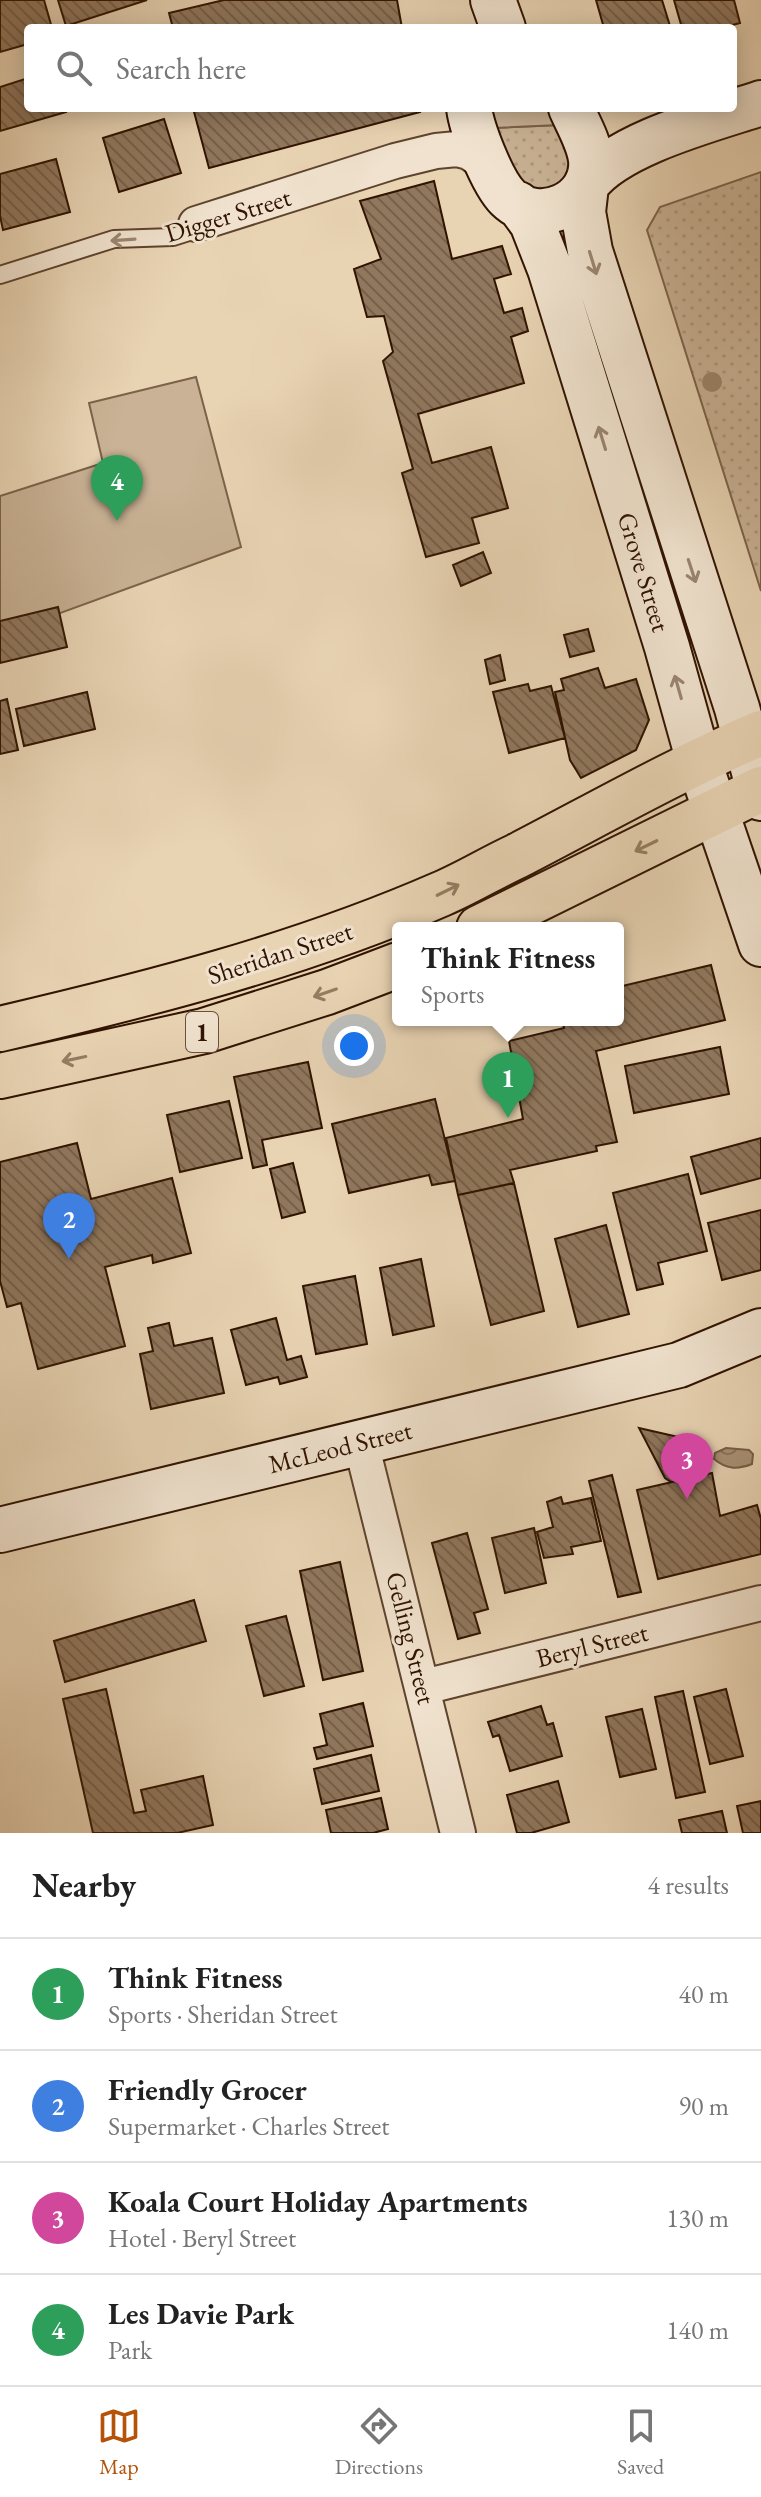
<!DOCTYPE html>
<html lang="en">
<head>
<meta charset="utf-8">
<style>
	:root { --surface:#fff; --page:#f2f2f2; --text:#222; --muted:#767676; --line:#e0e0e0; --accent:#b45309 }
	body { margin:0; font-family:"EB Garamond",serif; background:var(--page); color:var(--text) }
	.you { position:absolute; left:354px; top:1046px; width:28px; height:28px; margin:-20px; border:6px solid #fff; border-radius:50%; background:#1a73e8; box-shadow:0 0 0 12px #1a73e833 }
	.badge { display:grid; place-items:center; width:52px; height:52px; border-radius:50%; background:var(--accent); color:#fff; font-size:26px; font-weight:700 }
	.pin { position:absolute; translate:-50% -66px; filter:drop-shadow(0 2px 4px #0008) }
	.pin::after { content:''; position:absolute; top:42px; width:28px; height:24px; background:inherit; clip-path:polygon(0 0,100% 0,50% 100%) }
	.popup { position:absolute; left:392px; top:922px; width:232px; height:104px; box-sizing:border-box; display:grid; place-content:center; border-radius:8px; background:var(--surface); filter:drop-shadow(0 2px 6px #0005); font-size:26px; white-space:nowrap; color:var(--muted) }
	.popup b { font-size:30px; color:var(--text) }
	.popup::after { content:''; position:absolute; left:50%; top:100%; margin-left:-16px; border:16px solid transparent; border-top-color:var(--surface) }
	.list { margin:0; padding:0; list-style:none }
	h2 { display:flex; justify-content:space-between; align-items:center; height:104px; margin:0; padding:0 32px; font-size:34px }
	h2 small { font-size:26px; font-weight:400; color:var(--muted) }
	.list li { display:grid; grid-template-columns:52px 1fr auto; gap:24px; align-items:center; box-sizing:border-box; height:112px; padding:0 32px; border-top:2px solid var(--line) }
	.list b { display:block; font-size:30px; white-space:nowrap }
	.list p { margin:0; font-size:26px; white-space:nowrap; color:var(--muted) }
	.list em { font-size:26px; font-style:normal; color:var(--muted) }
	.icon { flex:none; width:44px; height:44px; fill:none; stroke:currentColor; stroke-width:2; stroke-linecap:round; stroke-linejoin:round }
	.map { position:relative; flex:none; width:761px; height:1833px; overflow:hidden }
	.search { position:absolute; background:var(--surface); box-shadow:0 4px 20px #0003; left:24px; right:24px; top:24px; height:88px; display:flex; align-items:center; gap:20px; box-sizing:border-box; padding:0 28px; border-radius:8px; color:var(--muted); font-size:30px }
	.sheet { height:552px; background:var(--surface) }
	nav { display:flex; justify-content:space-around; align-items:center; box-sizing:border-box; height:112px; border-top:2px solid var(--line); background:var(--surface); font-size:22px; color:var(--muted) }
	nav a { display:grid; justify-items:center; gap:4px }
	nav .on { color:var(--accent) }
	.map>svg:first-child { display:block }
	.grass { fill:url(#grass-dots); stroke:#7c624a; stroke-width:2 }
	.green { fill:#c9b295; stroke:#7c624a; stroke-width:2 }
	.water { fill:url(#water-waves); stroke:#795f47; stroke-width:2 }
	.building { fill:url(#building-back-hatch); stroke:#301300; stroke-width:2 }
	.lines { fill:none; stroke-linecap:round; stroke-linejoin:round }
	.lane-casing { stroke:#5e432d; stroke-width:20 }
	.street-casing { stroke:#5e432d; stroke-width:38 }
	.secondary-casing { stroke:#301300; stroke-width:48 }
	.highway-casing { stroke:#301300; stroke-width:48 }
	.lane { stroke:#f0e2ce; stroke-width:16 }
	.street { stroke:#f0e2ce; stroke-width:34 }
	.secondary { stroke:#f0e2ce; stroke-width:44 }
	.highway { stroke:#e8d3b3; stroke-width:44 }
	.tree { fill:#9c8469 }
	.oneway { stroke:#9a8571 }
	.oneway2 { stroke:#957d62 }
	.labels { text-anchor:middle; dominant-baseline:central; stroke-width:6; stroke-linejoin:round; paint-order:stroke }
	.shield { fill:#f0e2ce; stroke:#6a513e; stroke-width:2 }
	.shield-label { font-size:24px; font-weight:bold; fill:#301300 }
	.street-label { font-size:26px; fill:#301300; stroke:#f0e2ce }
</style>
</head>
<body>
<div class="map">
<svg width="761" height="1833" viewBox="0 0 761 1833">
	<defs>
		<pattern id="grass-dots" width="8" height="8" patternUnits="userSpaceOnUse" patternTransform="scale(2)"><rect width="8" height="8" fill="#c9b295"/><path d="M2 2h.1M6 6h.1" fill="none" stroke="#ad987f" stroke-width="1.8" stroke-linecap="round"/></pattern>
		<pattern id="water-waves" width="16" height="10" patternUnits="userSpaceOnUse" patternTransform="scale(2)"><rect width="16" height="10" fill="#a99276"/><path d="M0 5q4-4 8 0t8 0" fill="none" stroke="#8a765e"/></pattern>
		<pattern id="building-back-hatch" width="6" height="6" patternUnits="userSpaceOnUse" patternTransform="scale(2)"><rect width="6" height="6" fill="#90775d"/><path d="M-1 5l2 2M0 0l6 6M5-1l2 2" fill="none" stroke="#76604a"/></pattern>
	</defs>
	<rect width="100%" height="100%" fill="#e8d3b3"/>
	<filter id="stains"><feTurbulence type="fractalNoise" baseFrequency=".0025" numOctaves="4"/><feColorMatrix values="0 0 0 0 .2 0 0 0 0 .09 0 0 0 0 .02 0 0 0 .5 -.17"/></filter>
	<radialGradient id="worn" r=".72"><stop offset=".6" stop-color="#630" stop-opacity="0"/><stop offset="1" stop-color="#630" stop-opacity=".3"/></radialGradient>
	<path class="grass" d="M559,125l13,44 -14,20 -28,2 -16,-18 -20,-45z
		M761,172v419l-114,-361 13,-23z"/>
	<path class="green" d="M487,108h65l7,17 -65,3z
		M196,377l45,170 -241,88v-139l103,-33 -14,-60z"/>
	<path class="water" d="M726,1448l23,2 4,4 -1,10c-15,6 -26,5 -38,-5l1,-6z"/>
	<path class="building" d="M0,0h44l8,28h-24v16l-28,8z
		M58,0h89l-81,26z
		M224,0h173l5,28h-229l-4,-15z
		M596,0h66l8,26 -2,2h-64z
		M674,0h60l6,23 -19,5h-39z
		M28,78v30h37l1,4 -66,19v-44z
		M193,108h226l1,4 -211,56z
		M164,119l17,54 -62,19 -16,-54z
		M56,159l14,53 -67,18 -3,-14v-42z
		M434,181l18,78 50,-13 9,28 -17,5 10,34 18,-5 6,23 -17,6 13,46 -106,31 14,49 59,-16 17,61 -36,10 7,25 -53,14 -24,-84 11,-4 -30,-108 10,-9 -9,-36 -17,1 -13,-48 27,-10 -21,-58z
		M483,552l8,21 -30,13 -8,-21z
		M58,607l9,40 -67,16v-42z
		M588,629l6,22 -24,6 -6,-22z
		M500,655l5,25 -15,4 -5,-24z
		M598,668l7,20 31,-9 13,41 -13,30 -55,28 -11,-18 -15,-68 9,-2 -3,-11z
		M528,684l2,7 21,-5 14,52 -56,15 -16,-61z
		M87,692l8,37 -71,17 -8,-37z
		M7,699l11,51 -18,4v-53z
		M711,965l14,55 -129,31 21,91 -21,4 1,5 -87,19 4,13 -56,12 -12,-57 77,-19 -14,-78 55,-13 -2,-8h56v-33z
		M720,1047l9,47 -95,19 -9,-47z
		M308,1062l14,66 -60,12 5,25 -14,3 -19,-91z
		M435,1099l20,82 -23,4 -3,-10 -80,18 -17,-69z
		M229,1101l13,57 -62,14 -13,-57z
		M761,1138v40l-60,16 -10,-37z
		M77,1143l14,56 81,-21 19,75 -38,10 -1,-8 -47,12 20,79 -87,23 -17,-66 -14,4 -7,-26v-119z
		M293,1163l12,49 -23,6 -12,-49z
		M688,1174l19,77 -49,12 5,21 -26,6 -24,-97z
		M514,1183l30,128 -53,14 -33,-130z
		M761,1210v60l-39,10 -14,-57z
		M606,1225l23,89 -51,13 -23,-88z
		M421,1259l13,67 -41,9 -13,-67z
		M355,1276l12,68 -51,10 -13,-68z
		M276,1318l11,42 14,-4 6,21 -27,7 -2,-7 -32,8 -15,-55z
		M169,1323l5,23 38,-8 12,55 -73,16 -11,-55 13,-3 -5,-23z
		M639,1428l57,13 5,35 -30,6 -6,-4z
		M712,1473l8,43 37,-11 4,14v35l-103,25 -21,-89z
		M612,1475l29,117 -23,5 -29,-116z
		M561,1497l2,7 28,-6 10,43 -30,6 2,7 -29,4 -7,-26 16,-5 -6,-25z
		M534,1528l12,55 -41,10 -13,-55z
		M467,1533l21,76 -14,4 6,20 -22,6 -26,-96z
		M340,1562l23,109 -40,9 -23,-109z
		M194,1600l12,41 -141,41 -11,-41z
		M286,1616l18,70 -40,10 -18,-70z
		M106,1689l28,124 12,-2 -5,-21 62,-14 10,49 -36,8h-84l-30,-134z
		M726,1689l17,67 -33,8 -16,-67z
		M683,1691l22,101 -29,6 -21,-101z
		M363,1703l10,43 -56,13 -3,-11 13,-3 -7,-31z
		M541,1706l6,19 6,-2 9,33 -52,15 -11,-36 -6,2 -5,-15z
		M642,1709l14,60 -36,8 -14,-60z
		M371,1755l8,36 -57,13 -8,-35z
		M558,1781l11,41 -38,11h-14l-10,-38z
		M381,1798l7,31 -15,4h-42l-5,-23z
		M761,1801v32h-18l-6,-27z
		M722,1811l5,22h-45l-3,-13z"/>
	<g class="lines">
		<g class="lane-casing">
			<path id="lane" d="M0,275l114,-36 59,-2 19,-6 4,-7"/>
		</g>
		<g class="street-casing">
			<path id="street" d="M196,224l199,-63 41,-10 21,-2 12,3 21,15
				M361,1443l97,390
				M424,1687l337,-84"/>
		</g>
		<g class="secondary-casing">
			<path id="secondary" d="M493,0l10,28
				M469,108c3,22 23,74 39,90 31,30 87,5 83,-38 -2,-18 -13,-36 -20,-52
				M587,184c31,-41 126,-65 174,-81
				M586,186l-3,26 7,39 147,457 24,90
				M518,204l14,19 18,46 117,378 32,115 62,182
				M0,1530l679,-165 82,-34"/>
		</g>
		<g class="highway-casing">
			<path id="highway" d="M479,928l282,-139
				M0,1029c150,-35 299,-73 441,-135 26,-11 50,-26 76,-38 81,-42 160,-87 244,-123
				M0,1076l204,-45 123,-39 71,-27"/>
		</g>
		<use href="#lane" class="lane"/>
		<use href="#street" class="street"/>
		<use href="#secondary" class="secondary"/>
		<use href="#highway" class="highway"/>
	</g>
	<circle class="tree" cx="712" cy="382" r="10"/>
	<defs><path id="oneway-shaft" d="M-6 0H5M1.5-3L5.5 0L1.5 3" fill="none" stroke-width="1.6" stroke-linecap="round" stroke-linejoin="round" transform="scale(2)"/></defs>
	<g class="oneway">
		<use href="#oneway-shaft" transform="translate(123 240) rotate(176)"/>
		<use href="#oneway-shaft" transform="translate(593 263) rotate(73)"/>
		<use href="#oneway-shaft" transform="translate(602 438) rotate(-107)"/>
		<use href="#oneway-shaft" transform="translate(692 571) rotate(72)"/>
		<use href="#oneway-shaft" transform="translate(678 687) rotate(-106)"/>
	</g>
	<g class="oneway2">
		<use href="#oneway-shaft" transform="translate(646 846) rotate(154)"/>
		<use href="#oneway-shaft" transform="translate(448 890) rotate(-26)"/>
		<use href="#oneway-shaft" transform="translate(325 993) rotate(161)"/>
		<use href="#oneway-shaft" transform="translate(74 1059) rotate(168)"/>
	</g>
	<g class="labels">
		<rect class="shield" x="186" y="1012" width="32" height="40" rx="6"/>
		<g class="shield-label">
			<text x="202" y="1032">1</text>
		</g>
		<g class="street-label">
			<text transform="translate(228 215) rotate(-17)">Digger Street</text>
			<text transform="translate(644 572) rotate(73)">Grove Street</text>
			<text transform="translate(280 953) rotate(-18)">Sheridan Street</text>
			<text transform="translate(340 1447) rotate(-14)">McLeod Street</text>
			<text transform="translate(411 1638) rotate(76)">Gelling Street</text>
			<text transform="translate(592 1645) rotate(-14)">Beryl Street</text>
		</g>
	</g>
	<rect width="100%" height="100%" filter="url(#stains)"/>
	<rect width="100%" height="100%" fill="url(#worn)"/>
</svg>
<div class="you"></div>
<div class="pin badge" style="left:508px;top:1118px;background:#2e9e5b">1</div>
<div class="popup"><b>Think Fitness</b>Sports</div>
<div class="pin badge" style="left:69px;top:1259px;background:#3f7fe0">2</div>
<div class="pin badge" style="left:687px;top:1499px;background:#d1479c">3</div>
<div class="pin badge" style="left:117px;top:521px;background:#2e9e5b">4</div>
<div class="search"><svg class="icon" aria-label="search" viewBox="0 0 24 24"><circle cx="10" cy="10" r="6"/><path d="M15 15l6 6"/></svg>Search here</div>
</div>
<section class="sheet">
<h2>Nearby<small>4 results</small></h2>
<ul class="list">
<li><span class="badge" style="background:#2e9e5b">1</span><div><b>Think Fitness</b><p>Sports · Sheridan Street</p></div><em>40 m</em></li>
<li><span class="badge" style="background:#3f7fe0">2</span><div><b>Friendly Grocer</b><p>Supermarket · Charles Street</p></div><em>90 m</em></li>
<li><span class="badge" style="background:#d1479c">3</span><div><b>Koala Court Holiday Apartments</b><p>Hotel · Beryl Street</p></div><em>130 m</em></li>
<li><span class="badge" style="background:#2e9e5b">4</span><div><b>Les Davie Park</b><p>Park</p></div><em>140 m</em></li>
</ul>
</section>
<nav>
<a class="on"><svg class="icon" aria-label="map" viewBox="0 0 24 24"><path d="M3 6l6-2 6 2 6-2v14l-6 2-6-2-6 2zM9 4v14M15 6v14"/></svg>Map</a>
<a><svg class="icon" aria-label="directions" viewBox="0 0 24 24"><path d="M12 3l9 9-9 9-9-9zM9 14v-3h6M13 9l2 2-2 2"/></svg>Directions</a>
<a><svg class="icon" aria-label="saved" viewBox="0 0 24 24"><path d="M7 4h10v16l-5-4-5 4z"/></svg>Saved</a>
</nav>
</body>
</html>
